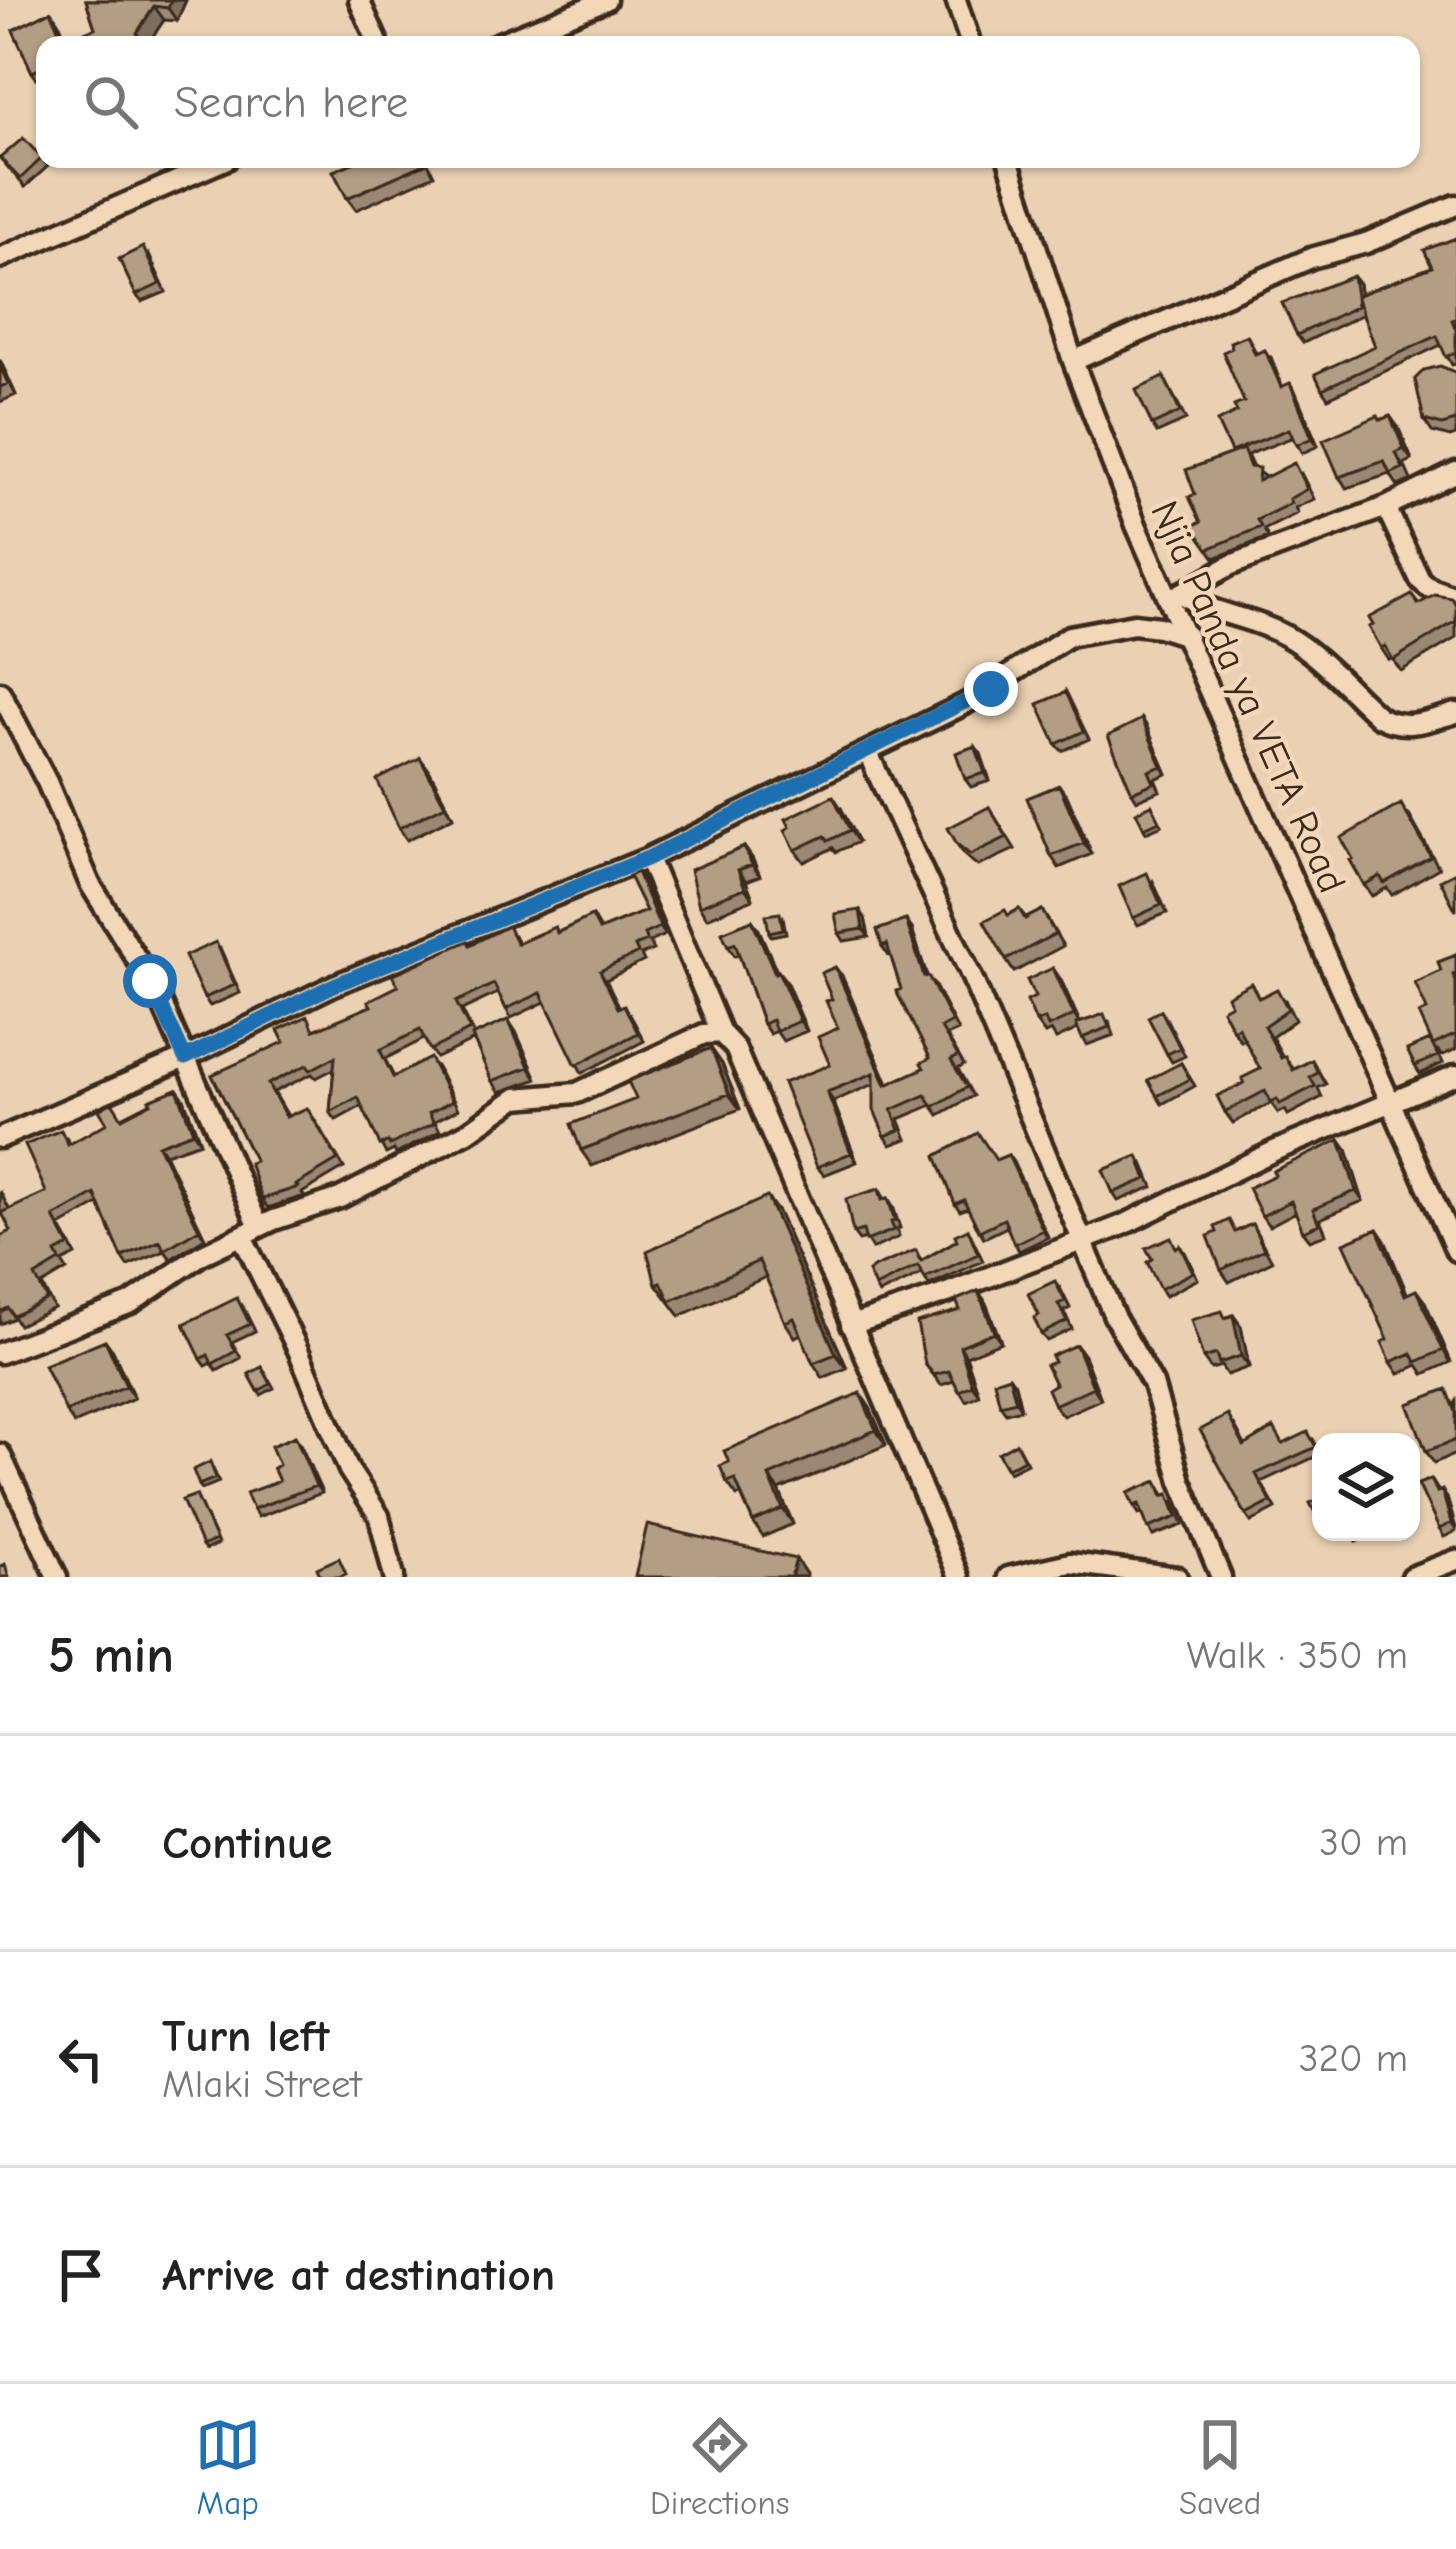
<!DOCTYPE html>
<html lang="en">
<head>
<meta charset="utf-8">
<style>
	:root { --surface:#fff; --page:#f6f6f6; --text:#222; --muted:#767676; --line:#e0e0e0; --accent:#1f6fb2 }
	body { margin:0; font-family:"Comic Neue",sans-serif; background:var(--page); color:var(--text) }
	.controls { position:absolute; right:36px; bottom:36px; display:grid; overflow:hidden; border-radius:24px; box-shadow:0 3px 9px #0004 }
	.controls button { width:108px; height:108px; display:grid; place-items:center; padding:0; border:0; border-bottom:3px solid var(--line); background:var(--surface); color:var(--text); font:60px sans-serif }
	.stop { position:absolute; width:36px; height:36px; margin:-27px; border:9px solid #1f6fb2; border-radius:50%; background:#fff }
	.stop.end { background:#1f6fb2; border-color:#fff; box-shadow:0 3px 12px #0008 }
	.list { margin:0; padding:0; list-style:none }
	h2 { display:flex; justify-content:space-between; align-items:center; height:156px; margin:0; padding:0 48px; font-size:51px }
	h2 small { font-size:39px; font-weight:400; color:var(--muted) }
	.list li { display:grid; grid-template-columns:78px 1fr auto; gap:36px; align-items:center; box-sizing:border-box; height:216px; padding:0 48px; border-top:3px solid var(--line) }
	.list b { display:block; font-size:45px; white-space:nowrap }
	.list p { margin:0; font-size:39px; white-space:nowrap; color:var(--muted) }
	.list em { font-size:39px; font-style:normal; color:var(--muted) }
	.icon { flex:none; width:66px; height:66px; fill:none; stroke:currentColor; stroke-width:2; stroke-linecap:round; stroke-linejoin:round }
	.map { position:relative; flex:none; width:1456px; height:1577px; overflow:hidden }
	.search { position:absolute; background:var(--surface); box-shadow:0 3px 9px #0004; left:36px; right:36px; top:36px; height:132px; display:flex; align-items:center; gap:30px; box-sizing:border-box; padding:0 42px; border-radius:24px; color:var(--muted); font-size:45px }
	.sheet { height:804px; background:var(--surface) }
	nav { display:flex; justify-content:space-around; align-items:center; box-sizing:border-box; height:168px; border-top:3px solid var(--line); background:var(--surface); font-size:33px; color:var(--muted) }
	nav a { display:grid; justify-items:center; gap:6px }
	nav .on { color:var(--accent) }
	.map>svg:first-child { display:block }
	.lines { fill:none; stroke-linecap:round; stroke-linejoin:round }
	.minor-casing { stroke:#3b2a1e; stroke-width:27 }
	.minor { stroke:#f2d8b9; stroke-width:18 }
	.wall { fill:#9b8772; stroke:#3b2a1e; stroke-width:3 }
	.shaded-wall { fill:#7e6e5d; stroke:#3b2a1e; stroke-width:3 }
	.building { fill:#b49d85; stroke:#3b2a1e; stroke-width:3 }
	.route { stroke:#1f6fb2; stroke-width:15 }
	.labels { text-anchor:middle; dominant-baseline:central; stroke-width:9; stroke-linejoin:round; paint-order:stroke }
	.street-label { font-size:39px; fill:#3b2a1e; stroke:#f2d8b9 }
</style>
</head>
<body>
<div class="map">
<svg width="1456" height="1577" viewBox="0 0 1456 1577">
	<rect width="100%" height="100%" fill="#ebd1b3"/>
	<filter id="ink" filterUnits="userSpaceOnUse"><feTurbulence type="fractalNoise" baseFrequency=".00833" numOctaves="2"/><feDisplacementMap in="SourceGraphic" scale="24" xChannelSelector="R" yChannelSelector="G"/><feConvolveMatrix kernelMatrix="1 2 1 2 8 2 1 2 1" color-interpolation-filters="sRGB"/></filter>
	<g filter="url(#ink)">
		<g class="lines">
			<g class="minor-casing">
				<path id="minor" d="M359,0l20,45
					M956,0l15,45
					M494,45l112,-45
					M1008,159l65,202 63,164 320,726
					M0,258l227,-99
					M1073,361l238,-103 55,-15 90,-38
					M1386,507l34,73 8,7 28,10
					M1181,593c33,23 70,23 105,43 34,19 64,55 93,81 27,14 49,4 77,-4
					M1176,596l55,-31 155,-58 70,-35
					M0,692l47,90 43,102 66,106 103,237
					M868,753l105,227 141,336 39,68 28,97 40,96
					M648,858l73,175
					M0,1138l185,-80 149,-73 314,-127 317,-154 104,-68 65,-12 25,3 28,9
					M242,1236l56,114 51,120 30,46 15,61
					M851,1325l96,-32 176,-68 151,-74 182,-76
					M0,1353l131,-50 70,-48 73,-35 66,-22 128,-66 48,-34 61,-5 127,-59 17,-1 14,15 224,529
					M0,1454l57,123
					M1008,1577l62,-14 107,14
					M1411,1577l45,-17"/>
			</g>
			<use href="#minor" class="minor"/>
		</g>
		<path class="wall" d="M86,0h100l-9,21 -13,-1 -17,25h-102v39l-3,2 -10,-14 -19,-42 38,-19 9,14 6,15 29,-12z
			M0,158h42l6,8 -23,21z
			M426,159l8,16 -78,35 -9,-12z
			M1456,238v126l-4,1 -11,-20 -113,53 -6,-9 53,-43 -12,-32 -60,29 -6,-8 62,-51 1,10 72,-27z
			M149,255l17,37 -24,10 -6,-7z
			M1247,335l9,18 15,4 11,29 13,5 23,55 -16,7 -9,-16 -46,18 6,13 12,9 36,-4 13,26 -19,9 3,5 -34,17 4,7 -53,21 -23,-32 9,-4 -6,-28 36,-41 6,-41 7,-10 -12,-54z
			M0,360l16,35 -16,7z
			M1456,373v62l-6,2 -18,-5 -8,-12z
			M1164,377l22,43 -29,13 -5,-8z
			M1381,420l17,7 14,33 -8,4 7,16 -13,6 -8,-12 -43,14 -8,-11z
			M1412,595l7,9 37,-1v35l-55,33 -9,-13 -3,2 -8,-12z
			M1066,692l23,47 -27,12 -6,-7z
			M1142,719l5,8 20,47 -12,5 5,12 -23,9 -5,-8z
			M975,746l6,8 9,27 -19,6 -6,-8z
			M420,758l9,12 24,47 -46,23 -8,-12z
			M1067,796l25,58 -33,14 -8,-12z
			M1152,805l10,20 -16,7 -2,-4z
			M989,807l26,42 -37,17 -13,-10 -8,-12z
			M841,808l17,34 -22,10 -3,-4 -29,14 -9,-12z
			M1409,815l30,53 -47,27 -5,-7 -15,8 -8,-11z
			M744,847l8,11 8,18 -14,5 7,18 -46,19 -8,-12z
			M637,872l6,8 22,55 -15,7 3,8 -12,5 3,6 -38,19 14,28 10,6 14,27 -62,32 -37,-71 -34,16 -13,-25 -36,17 12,25 34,-15 8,12 21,47 -37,13 -8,-11 -18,-41 -38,18 -12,-19 -39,20 9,18 42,-11 22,43 -23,12 5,10 -44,23 -2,-4 -8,4 -24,-48 -26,14 -6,-8 4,-43 -18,9 -4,-4 -38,18 14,24 25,1 31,51 -42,25 2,3 -36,12 -6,-9 -7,-38 -43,-86 159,-69 27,-20 72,-41 44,-10 4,8 37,-16 3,5 34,-16 8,14 46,-19z
			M1153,881l14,32 -29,12 -5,-7z
			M1019,909l7,9 16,-8 21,36 -49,26 -8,-12 3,-45z
			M860,910l5,8 4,19 -25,4 -5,-8z
			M783,917l3,16 -15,3 -2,-4z
			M752,920l7,10 18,42 9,9 21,50 -24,10 -7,-10 -6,3 -7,-10 -24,-69 -4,1 -7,-10z
			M912,929l15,47 7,8 24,47 -11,5 17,29 -6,4 15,27 -34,19 -7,-10 -33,14 8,20 -16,6 -6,-9 -11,-52 -41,17 24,61 -33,13 -7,-8 13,-102 8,-37 -6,-29 10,-23 46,108 36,-16 6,-10 -29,-69 -11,-35 -2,1 -6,-9z
			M221,950l19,43 -30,13 -6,-8z
			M1456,955v94l-15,7 -4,-7 6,14 -23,11 -5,-8 17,-24 -5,-32 14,-39z
			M1061,980l19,43 29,-2 5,14 -27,10 -9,-16 -22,10 -5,-8 -6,3 -9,-12 -1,-25z
			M1260,997l25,3 10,20 -23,17 11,20 11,12 18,-9 14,24 -8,4 4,9 -34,18 -3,-5 -7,3 -7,-10 -38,20 -8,-11 19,-29 16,-14 -15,-30 -4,2 -8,-11z
			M1166,1018l19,38 -13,6 -5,-8z
			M1181,1063l14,23 -33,18 -5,-8z
			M722,1064l18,45 -148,57 -11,-16z
			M177,1089l7,10 16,43 -35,12 40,84 -34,21 -6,-8 -37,15 -6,-9 -23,-53 -39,22 16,29 -14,7 5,8 -25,15 12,23 -35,17 -5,-7 -14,6v-87l11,-6 35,-39 21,-53 2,5z
			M1340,1140l7,10 16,51 -43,18 6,15 -16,6 -7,-9 -7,-19 -27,14 -7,-10z
			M1008,1155l40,82 -29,14 -12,-24 -23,11 -16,-30 -8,3 -5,-7 41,-44z
			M1143,1163l10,24 -35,14 -5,-8z
			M879,1189l6,10 3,-1 5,8 7,22 -3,1 2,8 -27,12 -6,-10 -7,2 -6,-8z
			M0,1191l9,18 -9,4z
			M778,1212l69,156 -24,10 -10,-15 -12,-29 -6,3 -10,-15 -19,-45 -86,39 -24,-32z
			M1252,1224l20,37 -43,21 -8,-12 16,-39z
			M968,1229l15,32 -54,24 -7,-11 -43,20 -4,-7 82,-47z
			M1377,1229l8,12 22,53 18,8 26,60 -27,12 -6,-9 -19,9 -8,-12z
			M1177,1247l8,5 13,27 -33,17 -5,-7z
			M1060,1288l10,20 -6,3 8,18 -25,12 -6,-7 -2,-19z
			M978,1291l7,10 16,41 -35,14 13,39 -13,6 -12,-20 -13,4 -16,-21 35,-54z
			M242,1305l13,26 -23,11 9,16 -24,13 -5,-8 -6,3 -5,-7z
			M1233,1315l8,11 8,41 -22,8 -6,-9 -10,3 -8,-11 24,-41z
			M1076,1345l8,11 17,43 -38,17 -9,-11v-43z
			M113,1351l21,47 -60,26 -8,-12z
			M262,1367l12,21 -13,7 -12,-21z
			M1015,1384l6,25 -15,4 -6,-8z
			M860,1393l10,15 16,37 -107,45 14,34 -30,13 -10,-15 -12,-27 -4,1 -10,-14z
			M1456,1402v52l-22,9 -8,-12z
			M1233,1423l12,22 39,-1 29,-5 8,15 -60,28 15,27 -25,13 -5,-7z
			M1016,1443l11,20 -18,9 -11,-19z
			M300,1444l22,49 -64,24 -5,-8 26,-28v-16z
			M210,1462l9,20 -17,7 -3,-4z
			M1431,1479l8,13 8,6 9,30v3l-12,6 -5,-8z
			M1157,1481l8,14 9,7 9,23 -30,11 -11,-23 -3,1 -5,-8z
			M196,1495l22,49 -13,6 -3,-4z
			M1350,1532h26l-19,10z"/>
		<path class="shaded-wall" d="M171,0h15l-9,21 -9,-13z
			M154,6l10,14 -17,25h-5l-5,-12z
			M51,11l9,14 9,20h-3z
			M1353,276l6,8 3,21 -6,-9z
			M0,360l16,35 -16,-29z
			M1290,383l5,8 23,55 -6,-8z
			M1390,416l8,11 14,33 -8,-11z
			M1142,719l5,8 20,47 -5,-8z
			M975,746l6,8 9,27 -5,-8z
			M420,758l9,12 24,47 -8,-12z
			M1059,785l8,11 25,58 -8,-11z
			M833,796l8,12 17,34 -8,-12z
			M744,847l8,11 8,18 -8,-11z
			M738,870l8,11 7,18 -8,-11z
			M637,872l6,8 22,55 -5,-8z
			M860,910l5,8 4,19 -6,-8z
			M752,920l7,10 23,53 -7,-10z
			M906,920l6,9 18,57 -6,-9z
			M835,967l7,9 50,118 -6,-9z
			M1053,968l8,12 21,47 -8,-12z
			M778,971l8,10 21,50 -7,-10z
			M508,1020l8,12 21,47 -8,-12z
			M711,1048l11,16 18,45 -11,-15z
			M177,1089l7,10 16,43 -7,-10z
			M827,1092l6,9 24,61 -6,-9z
			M1340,1140l7,10 16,51 -7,-10z
			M158,1145l7,9 40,84 -6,-9z
			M1008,1155l5,7 35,75 -5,-7z
			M767,1197l11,15 69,156 -11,-14z
			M1377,1229l8,12 28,66 -8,-12z
			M1416,1290l9,12 26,60 -8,-12z
			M978,1291l7,10 16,41 -7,-10z
			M1233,1315l8,11 8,41 -8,-11z
			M105,1340l8,11 21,47 -8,-12z
			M1076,1345l8,11 17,43 -8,-12z
			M960,1346l6,10 13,39 -7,-10z
			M1009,1376l6,8 6,25 -5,-8z
			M860,1393l10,15 16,37 -10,-15z
			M295,1436l5,8 22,49 -6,-7z
			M769,1476l10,14 14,34 -10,-15z
			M1442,1490l5,8 9,32 -5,-7z
			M796,1559l10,15v3h-15z"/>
		<path class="building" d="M86,0h85l-3,8 -14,-2 -17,27 5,12h-97v22l-13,5 -19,-42 38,-19 12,30 32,-13z
			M23,138l19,20 -22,21 -20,-21z
			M362,159h61l2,5 -78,34 -14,-27z
			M1456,238v80l-4,2 4,10v22l-10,5 -9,-21 -115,53 -7,-15 60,-28 -19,-50 1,10 -60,29 -15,-32 71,-27 3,20 76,-29 -8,-17z
			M143,247l17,37 -24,11 -17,-36z
			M1247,335l8,19 10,-4 16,37 9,-4 22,55 -16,7 -7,-16 -58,23 -14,-30 20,-10 -3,-6 10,-4 -21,-50 9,-4 -2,-6z
			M0,366l8,18 -8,3z
			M1440,366l15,6 1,3v46l-14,4 -18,-5 -9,-41 9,-9z
			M1164,377l16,35 -28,13 -16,-35z
			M1378,416l2,4 10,-4 14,33 -8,4 7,15 -13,6 -6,-13 -45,16 -16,-37z
			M1243,449l7,18 9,1 -1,13 36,-18 13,26 -18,10 2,4 -34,17 4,7 -53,22 -16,-23 9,-4 -12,-25 6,-3 -9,-24z
			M1412,595l6,9 17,-9 17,3 4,7v16l-63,39 -8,-14 -4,2 -12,-21 4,-2 -4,-7z
			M1066,692l18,39 -28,13 -18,-40z
			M1142,719l20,47 -13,5 5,12 -22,9 -24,-56z
			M975,746l10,27 -20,6 -9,-26z
			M420,758l25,47 -46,23 -22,-48z
			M1059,785l25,58 -33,13 -24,-58z
			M833,796l17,34 -22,11 -3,-5 -30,14 -10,-20 5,-3 -4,-8z
			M1401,804l30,53 -47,26 -4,-7 -16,9 -14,-25 3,-1 -12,-21z
			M1152,805l7,16 -15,7 -8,-16z
			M989,807l18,30 -37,18 -13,-11 -9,-16z
			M744,847l8,18 -14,5 7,18 -46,18 -9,-36z
			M637,872l23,55 -16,7 3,7 -12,5 3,7 -38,18 18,37 6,-3 14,28 -62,32 -35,-72 -35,16 -12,-25 -38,18 14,28 -40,20 -10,-20 -40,20 13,27 37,-19 22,43 -23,12 5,10 -44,22 -2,-3 -8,3 -22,-48 -28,15 5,-55 -25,13 -3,-5 -39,19 18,33 21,-9 31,52 -42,25 2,2 -36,12 -13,-36 6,-2 -43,-86 72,-33 -6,-12 30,-14 6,14 57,-24 -3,-5 30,-15 -6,-11 76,-34 2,4 38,-19 9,18 38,-17 2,6 35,-17 7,14 47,-19 -17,-35z
			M1456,872v39l-16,-31z
			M1147,873l14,32 -28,13 -14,-32z
			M1019,909l6,10 17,-9 13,24 -49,26 -22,-39 21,-11 3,5z
			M860,910l3,19 -24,4 -4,-19z
			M780,913l3,16 -14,3 -3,-17z
			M752,920l23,53 3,-2 22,50 -24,10 -4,-11 -9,4 -28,-81 -7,3 -6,-14z
			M906,920l18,57 4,-1 24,46 -11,6 17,28 -7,4 16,27 -34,20 -7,-12 -34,15 8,20 -15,6 -11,-26v-37l-47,19 24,61 -34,14 -34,-84 47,-18 -12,-28 20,-9 -12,-27 6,-2 -11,-26 14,-6 51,118 38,-17 -3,-5 9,-5 -34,-67 5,-2 -14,-45 -5,2 -5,-16z
			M216,942l19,43 -31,13 -19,-42z
			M1456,955v19l-3,1 3,7v52l-23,11 -14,-31 8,-4 -12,-27 26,-12 -3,-9z
			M1053,968l21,47 -26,12 -3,-8 -9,3 -9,-21 8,-4 -8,-17z
			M1251,983l8,15 18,-9 11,20 -24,17 17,32 4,-2 8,14 19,-10 6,13 -8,4 5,9 -35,18 -3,-5 -6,3 -6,-11 -40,21 -8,-16 27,-13 -2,-5 18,-9 -22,-42 -5,3 -11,-21 9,-5 -4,-8z
			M1161,1010l19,38 -13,6 -19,-37z
			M1104,1014l5,13 -27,11 -6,-14z
			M508,1020l21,47 -37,14 -20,-45z
			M1430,1040l8,16 -23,10 -8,-16z
			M711,1048l18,46 -148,56 -10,-26 65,-25 -8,-18z
			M1181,1063l9,16 -33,17 -9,-16z
			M177,1089l16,43 -35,13 41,84 -35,21 -4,-9 -38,16 -27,-63 -41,23 15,29 -13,7 4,8 -25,15 12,23 -34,17 -5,-8 -8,4v-75l11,-6 -9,-18 44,-21 -21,-47 36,-15 7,15 39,-22 -8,-13 13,-8 10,16 29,-15 -2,-3z
			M978,1133l18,27 12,-5 35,75 -29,14 -10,-25 -25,12 -15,-31 -9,4 -19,-48z
			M1340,1140l16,51 -43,18 6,15 -16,7 -12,-30 -29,15 -14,-28 27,-13 -2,-4z
			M1138,1156l9,23 -34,14 -10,-23z
			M879,1189l3,11 6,-2 7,23 -4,1 3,8 -28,11 -3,-11 -10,3 -7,-34z
			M767,1197l69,157 -23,9 -19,-45 -9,4 -26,-61 -89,40 -9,-19 -5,2 -9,-33z
			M1229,1220l6,12 17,-8 12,25 -43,21 -13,-34 9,-4 -2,-5z
			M968,1229l10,25 -53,24 -7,-12 -43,21 -7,-15 7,-5 41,-17 5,11 36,-21 -2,-5z
			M1377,1229l28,66 11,-5 27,60 -27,12 -4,-9 -21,9 -9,-20 6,-3 -44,-96z
			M1171,1237l5,11 4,-3 13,27 -33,17 -13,-27 5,-3 -6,-11z
			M1055,1281l10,20 -7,3 9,17 -26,13 -7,-16 5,-3 -11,-21z
			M978,1291l16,41 -34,14 12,39 -13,6 -10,-20 -15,4 -9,-11 -8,-41 43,-13 -4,-10z
			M237,1298l13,26 -23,11 9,16 -24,13 -4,-9 -7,4 -17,-35z
			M1222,1311l3,7 8,-3 8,41 -22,7 -3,-9 -13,4 -12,-38z
			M105,1340l21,46 -60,26 -22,-47z
			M1076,1345l17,42 -39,18 -7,-16 8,-5 -9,-19 8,-3 -3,-6z
			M262,1367l9,17 -13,7 -9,-17z
			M1009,1376l7,25 -16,4 -6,-24z
			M1447,1389l9,23v28l-30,11 -18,-47z
			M860,1393l16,37 -107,46 14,33 -30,13 -18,-43 -8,3 -7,-16 9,-4 -5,-11z
			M1228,1415l16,31 30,-18 9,16 25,-12 8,15 -60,27 15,28 -25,13 -46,-85z
			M295,1436l21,50 -63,23 -7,-16 33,-12 -6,-13 6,-3 -8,-19z
			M1016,1443l8,16 -17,9 -9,-15z
			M210,1462l6,16 -17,7 -6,-15z
			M1431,1479l6,13 5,-2 9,33 -12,6 -21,-45z
			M1157,1481l6,15 6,-2 8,23 -29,11 -9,-24 -5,2 -6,-13z
			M196,1495l20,45 -14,6 -20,-46z
			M1321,1498v23l-1,1 -10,-19z
			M647,1525l149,34 -5,18h-156z
			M339,1558l7,16 -7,3h-18l-4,-9z
			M5,1564l4,13h-9v-11z"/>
	</g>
	<g class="lines" filter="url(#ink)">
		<path class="route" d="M150,981l35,77 149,-73 314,-127 343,-169"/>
	</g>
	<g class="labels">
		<g class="street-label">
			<text transform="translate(1248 697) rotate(66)">Njia Panda ya VETA Road</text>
		</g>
	</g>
</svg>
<div class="controls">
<button><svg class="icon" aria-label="layers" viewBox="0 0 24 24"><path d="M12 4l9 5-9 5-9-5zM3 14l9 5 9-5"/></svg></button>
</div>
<div class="stop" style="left:150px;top:981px"></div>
<div class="stop end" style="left:991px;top:689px"></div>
<div class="search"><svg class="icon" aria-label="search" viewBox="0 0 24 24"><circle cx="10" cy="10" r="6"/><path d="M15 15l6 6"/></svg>Search here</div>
</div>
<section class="sheet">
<h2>5 min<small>Walk · 350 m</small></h2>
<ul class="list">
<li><svg class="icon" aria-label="ahead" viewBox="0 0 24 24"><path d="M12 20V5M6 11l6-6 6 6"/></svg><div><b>Continue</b></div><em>30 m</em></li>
<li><svg class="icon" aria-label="left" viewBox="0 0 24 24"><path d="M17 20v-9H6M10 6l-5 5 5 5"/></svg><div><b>Turn left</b><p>Mlaki Street</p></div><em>320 m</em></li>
<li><svg class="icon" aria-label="arrive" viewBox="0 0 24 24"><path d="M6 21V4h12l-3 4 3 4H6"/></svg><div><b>Arrive at destination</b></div></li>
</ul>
</section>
<nav>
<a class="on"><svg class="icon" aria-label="map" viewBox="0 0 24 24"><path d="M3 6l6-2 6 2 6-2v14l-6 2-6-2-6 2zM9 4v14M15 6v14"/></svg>Map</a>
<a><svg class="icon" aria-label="directions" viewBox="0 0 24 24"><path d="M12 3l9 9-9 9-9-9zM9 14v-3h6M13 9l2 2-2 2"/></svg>Directions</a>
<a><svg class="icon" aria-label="saved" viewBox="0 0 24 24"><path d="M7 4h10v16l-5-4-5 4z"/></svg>Saved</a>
</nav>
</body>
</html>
